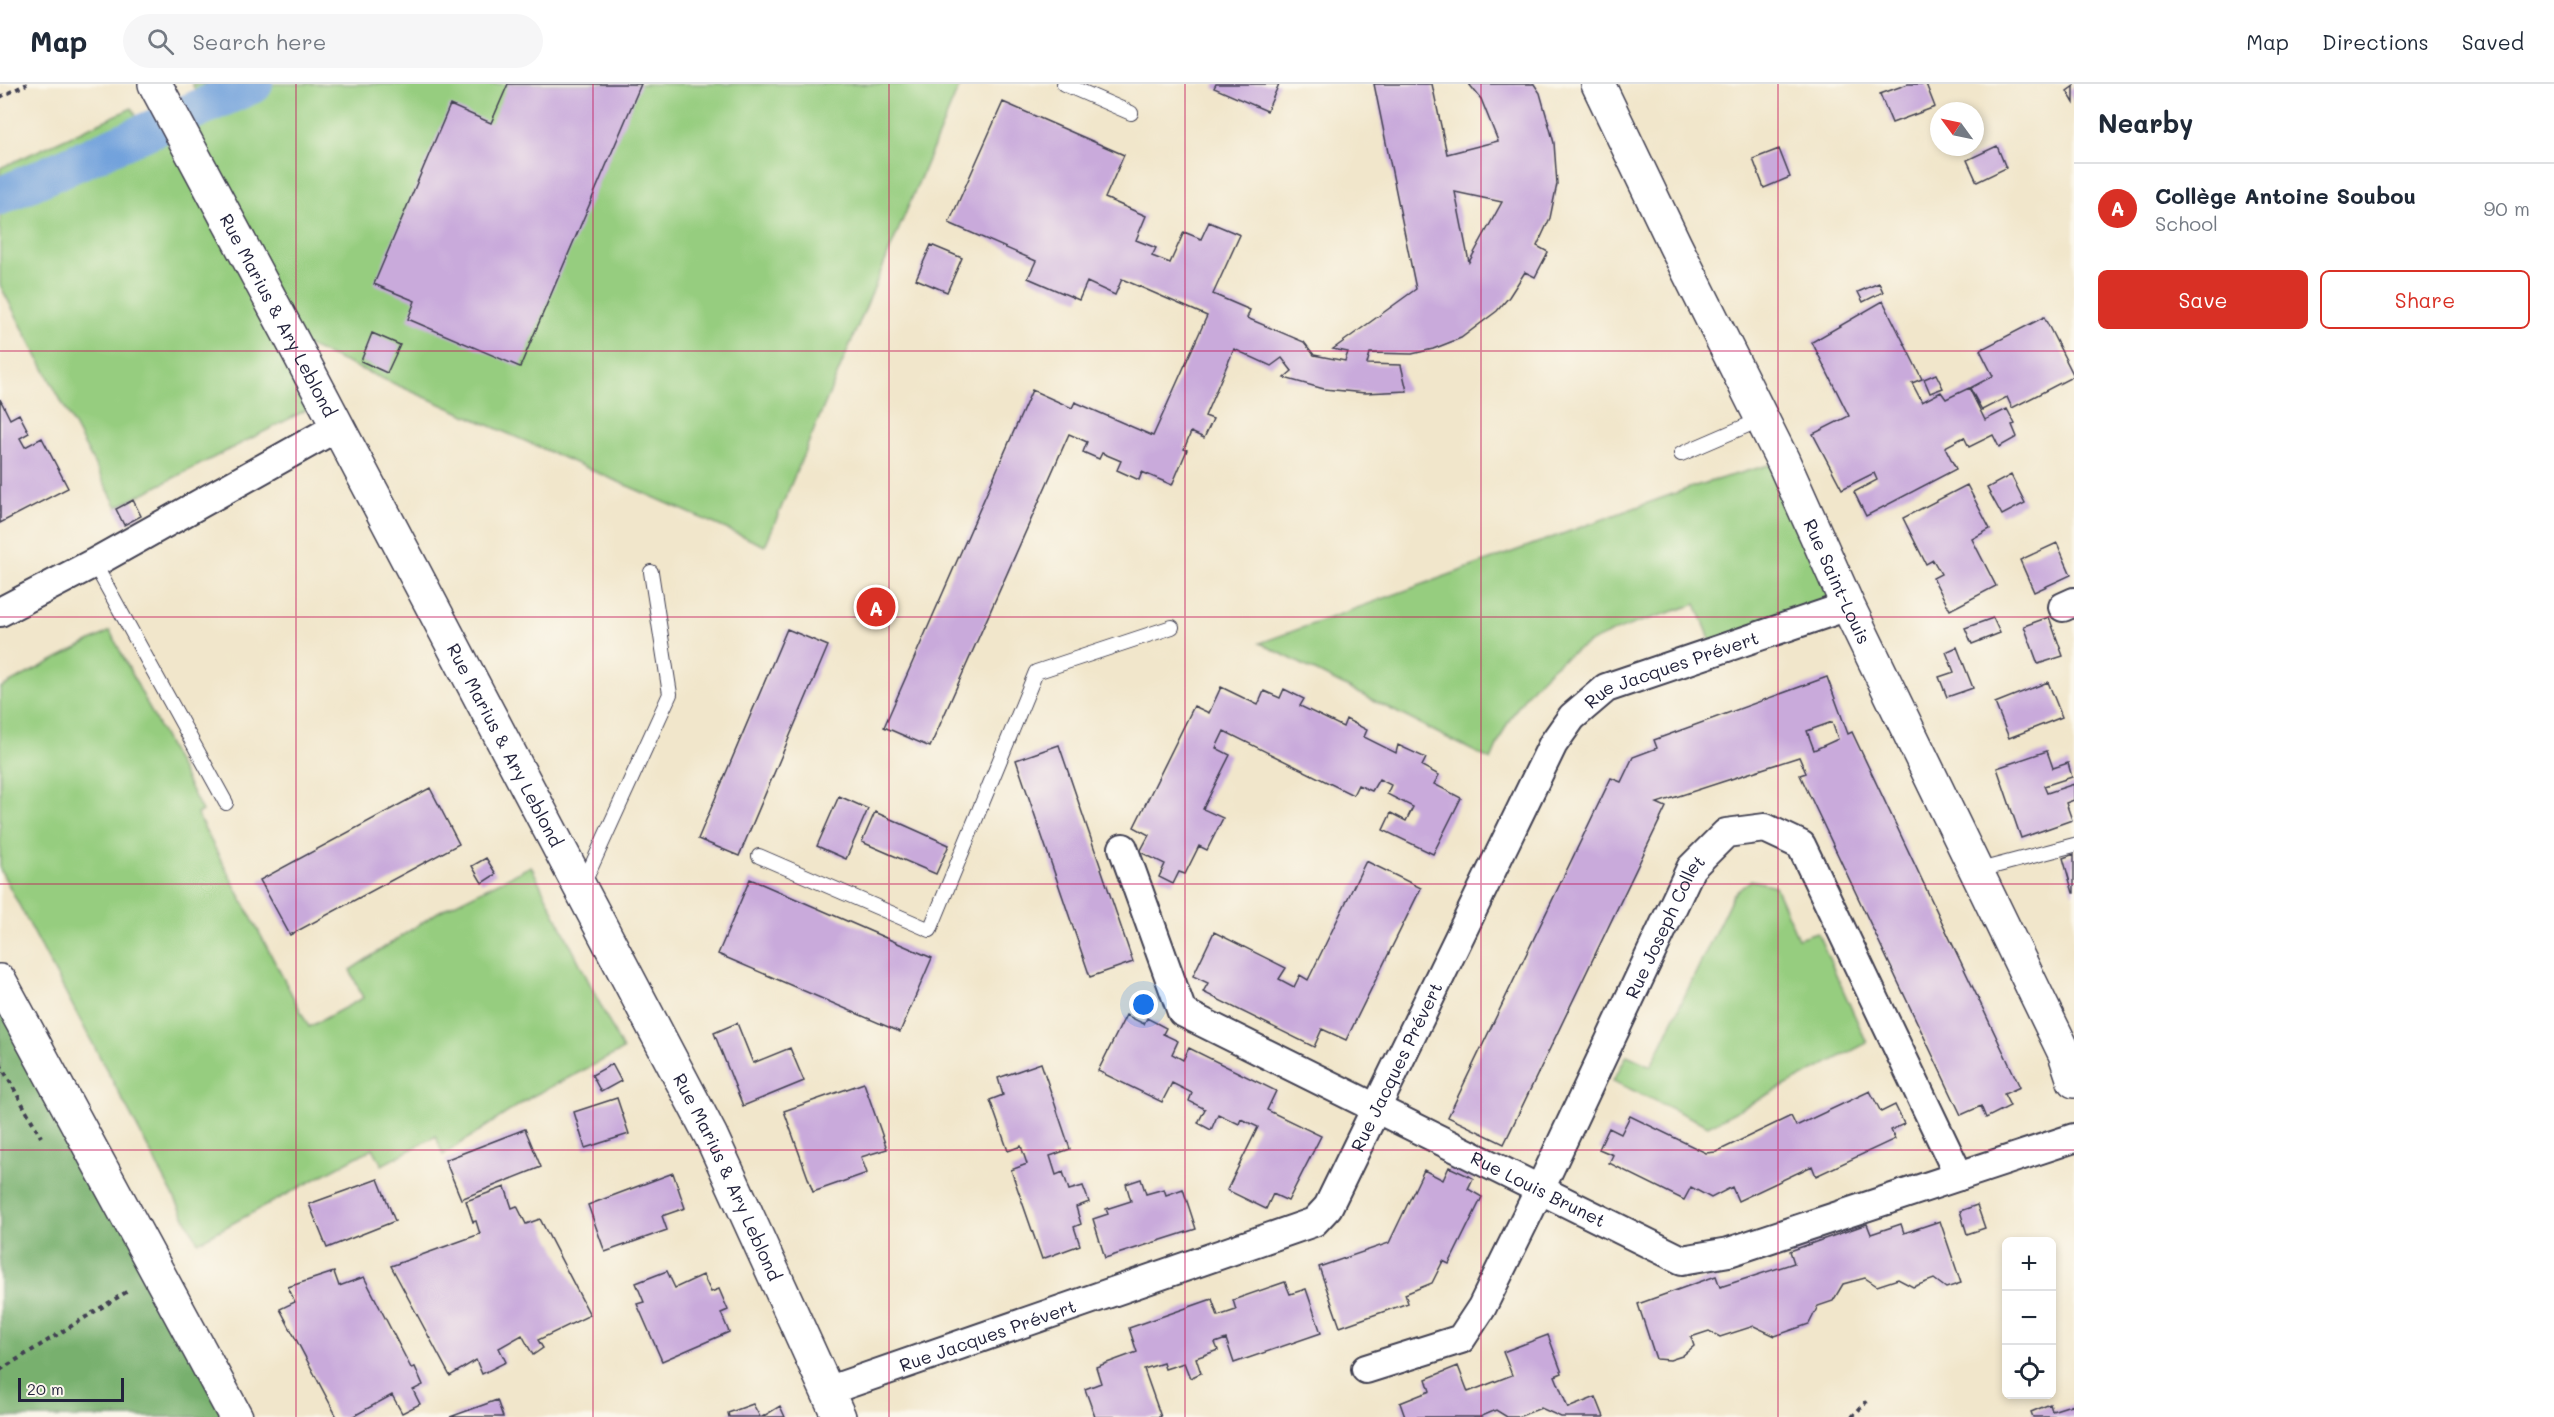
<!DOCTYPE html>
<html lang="en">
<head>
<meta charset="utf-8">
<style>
	:root { --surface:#fff; --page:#f6f6f7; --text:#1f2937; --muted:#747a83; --line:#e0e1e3; --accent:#d93025 }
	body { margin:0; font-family:Mali,sans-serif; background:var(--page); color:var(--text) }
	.controls { position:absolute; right:18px; bottom:18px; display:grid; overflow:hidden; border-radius:9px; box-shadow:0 3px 9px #0003 }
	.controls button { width:54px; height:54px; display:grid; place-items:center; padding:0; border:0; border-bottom:2px solid var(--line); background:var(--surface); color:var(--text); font:30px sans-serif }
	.compass { position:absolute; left:1930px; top:18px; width:54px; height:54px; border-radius:50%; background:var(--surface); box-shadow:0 3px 9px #0003; rotate:303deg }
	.scale { position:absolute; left:18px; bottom:15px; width:106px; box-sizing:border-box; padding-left:6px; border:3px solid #22223b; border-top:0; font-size:16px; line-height:21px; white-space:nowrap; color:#22223b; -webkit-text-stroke:4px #fbf7ec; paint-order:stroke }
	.you { position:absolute; left:1144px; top:921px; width:21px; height:21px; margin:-15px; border:4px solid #fff; border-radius:50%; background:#1a73e8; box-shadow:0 0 0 9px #1a73e833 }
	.badge { display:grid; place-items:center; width:39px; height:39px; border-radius:50%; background:var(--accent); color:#fff; font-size:20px; font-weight:700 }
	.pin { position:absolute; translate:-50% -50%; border:3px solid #fff; box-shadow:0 2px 6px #0006 }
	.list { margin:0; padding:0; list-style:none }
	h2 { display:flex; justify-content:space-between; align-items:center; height:78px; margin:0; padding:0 24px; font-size:26px }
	h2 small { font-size:20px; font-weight:400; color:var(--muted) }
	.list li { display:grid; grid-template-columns:39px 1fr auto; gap:18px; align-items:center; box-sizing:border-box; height:90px; padding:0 24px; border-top:2px solid var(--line) }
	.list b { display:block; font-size:22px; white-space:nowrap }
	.list p { margin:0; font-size:20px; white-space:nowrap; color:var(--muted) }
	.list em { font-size:20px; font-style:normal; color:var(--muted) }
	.actions { display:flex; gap:12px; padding:18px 24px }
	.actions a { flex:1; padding:14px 0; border:2px solid var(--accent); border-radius:9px; text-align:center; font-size:21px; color:var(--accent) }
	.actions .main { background:var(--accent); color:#fff }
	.icon { flex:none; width:33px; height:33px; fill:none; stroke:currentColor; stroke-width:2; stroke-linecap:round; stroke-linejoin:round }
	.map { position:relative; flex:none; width:2074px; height:1333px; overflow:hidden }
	header { display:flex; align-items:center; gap:36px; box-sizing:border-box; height:84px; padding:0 30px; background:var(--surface); border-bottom:2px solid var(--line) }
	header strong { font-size:28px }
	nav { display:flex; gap:33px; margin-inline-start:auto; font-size:21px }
	.search { width:420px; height:54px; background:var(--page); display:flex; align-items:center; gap:15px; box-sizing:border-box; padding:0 21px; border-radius:33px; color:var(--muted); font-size:22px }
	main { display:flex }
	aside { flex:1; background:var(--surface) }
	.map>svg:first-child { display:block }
	.green { fill:#96cd7f; stroke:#5c785d; stroke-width:1.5 }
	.forest { fill:#78b06e; stroke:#4d6954; stroke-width:1.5 }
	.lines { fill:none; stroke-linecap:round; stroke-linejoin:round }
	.canal { stroke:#72a2dc; stroke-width:38 }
	.building { fill:#c9aadb; fill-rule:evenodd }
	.service-casing { stroke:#413f51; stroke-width:16 }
	.minor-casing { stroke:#413f51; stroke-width:32 }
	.tertiary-casing { stroke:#413f51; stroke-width:36 }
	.secondary-casing { stroke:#413f51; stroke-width:36 }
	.path { stroke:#413f51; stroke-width:4; stroke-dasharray:4.5 4.5; stroke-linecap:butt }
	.service { stroke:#fff; stroke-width:14 }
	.minor { stroke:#fff; stroke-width:28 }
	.tertiary { stroke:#fff; stroke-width:33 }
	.secondary { stroke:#fff; stroke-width:33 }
	.grid { fill:none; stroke:#c2185b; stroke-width:1.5; stroke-opacity:0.55 }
	.labels { text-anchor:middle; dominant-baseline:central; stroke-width:4.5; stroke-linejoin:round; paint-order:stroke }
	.street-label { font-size:18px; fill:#22223b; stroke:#fbf7ec }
</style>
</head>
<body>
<header>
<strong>Map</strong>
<div class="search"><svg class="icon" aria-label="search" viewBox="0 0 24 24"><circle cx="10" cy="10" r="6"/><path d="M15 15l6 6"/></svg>Search here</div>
<nav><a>Map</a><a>Directions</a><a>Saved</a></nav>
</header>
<main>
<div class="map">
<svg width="2074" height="1333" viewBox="0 0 2074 1333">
	<rect width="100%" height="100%" fill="#fbf7ec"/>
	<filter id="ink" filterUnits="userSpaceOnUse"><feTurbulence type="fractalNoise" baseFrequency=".0167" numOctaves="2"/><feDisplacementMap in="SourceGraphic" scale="12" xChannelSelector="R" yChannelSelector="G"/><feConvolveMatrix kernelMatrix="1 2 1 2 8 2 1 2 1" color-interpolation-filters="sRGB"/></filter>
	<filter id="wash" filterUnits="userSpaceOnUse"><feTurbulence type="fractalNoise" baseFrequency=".008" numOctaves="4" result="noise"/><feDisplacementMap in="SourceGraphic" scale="24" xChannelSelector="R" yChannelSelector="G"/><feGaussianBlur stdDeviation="1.35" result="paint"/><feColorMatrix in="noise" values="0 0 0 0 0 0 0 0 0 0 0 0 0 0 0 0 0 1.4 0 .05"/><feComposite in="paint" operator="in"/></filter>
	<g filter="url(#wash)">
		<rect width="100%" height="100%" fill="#f1e6cb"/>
		<path class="green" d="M192,0h768l-195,462 -473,-207 32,62 -207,106 -117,-222v-117l132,-60 13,24 59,-26z
			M1783,377l65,145 -133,45 -19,-47c-75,25 -135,36 -181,107 -10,14 -17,33 -24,49l-231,-117 435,-157z
			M110,547l92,180 -5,3 112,213 54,-29 -13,-28 88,-58 93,-46 92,184 -92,47 -88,58 -7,-19 -54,29 -9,-17 -175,94 -198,-373v-181z
			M1751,796l24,6 23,52 19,-6 50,111 -159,83 -95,-45 14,-26 24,11 82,-171z"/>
		<path class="forest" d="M0,897l236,436h-236z"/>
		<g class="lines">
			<path class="canal" d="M0,112l254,-112"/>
		</g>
		<g id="blocks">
			<path class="building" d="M508,0h133l-121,283 -112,-48 7,-18 -41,-17 76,-179 41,18z
				M1216,0h63l-12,27 -53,-23z
				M1374,0h58l15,70 51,-13 -17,-42 -12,-15h65l6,9 14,50 3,41 -7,34 -13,28 11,6 -13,25 -10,-5 -16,25 -12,14 -36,27 -28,11 -21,5 -42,-1 -3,11 34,1 6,26 -42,2 -41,-4 -40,-11 8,-7 -10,-13 -11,8 -37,-17 -29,67 8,3 -9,19 -13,-6 -7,17 3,1 -15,35 -30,-13 -3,8 -22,-10 4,-9 -19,-8 -3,6 -16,-7 4,-10 -18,-8 -139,313 -46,-20 148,-337 40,18 3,-6 78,34 54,-120 -85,-37 -7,16 -28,-13 -8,18 -51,-22 8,-17 -87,-38 54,-121 121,53 -19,43 41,18 -10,24 20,8 -4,8 18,7 14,-31 17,7 8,-17 31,13 -27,59 37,16 -3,8 57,24 10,13 31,6 3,-9 -15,-3 83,-60zM1455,108l47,10 -33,60z
				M1908,0h18l9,23 -43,16 -12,-29z
				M2074,2v17l-7,-12z
				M1997,62l9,22 -29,14 -10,-22z
				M1779,65l11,28 -26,11 -11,-29z
				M931,161l31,13 -15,34 -31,-13z
				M1879,199l4,9 -20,10 -5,-10z
				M1883,217l39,78 -10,4 10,19 19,-10 5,7 23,-11 16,32 22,-11 8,15 -3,1 5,12 -18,10 -6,-12 -24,12 -5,-10 -19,10 11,22 -90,47 -12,-24 23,-12 -3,-7 -32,16 -29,-55 36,-18 -37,-74z
				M2044,233l30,59 -62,32 -5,-11 -25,13 -12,-22 23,-12 -13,-26z
				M372,249l28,12 -13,28 -26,-12z
				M1936,290l7,14 -13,5 -6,-14z
				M0,315l10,20 9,-5 10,19 -9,5 5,9 17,-9 26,50 -68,35z
				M2011,391l14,28 -23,12 -15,-27z
				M1967,401l23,44 -18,10 24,47 -46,24 -17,-32 8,-4 -8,-14 -7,4 -23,-46z
				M133,416l8,16 -17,9 -8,-16z
				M2057,459l14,32 -37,17 -14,-32z
				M2049,533l14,39 -25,8 -14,-38z
				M1993,534l7,15 -28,11 -7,-16z
				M787,545l41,17 -89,210 -41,-17z
				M1957,563l16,41 -26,9 -8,-20 15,-5 -8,-20z
				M1827,593l21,57 4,-2 168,355 -16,7 6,12 -24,12 -5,-12 -20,9 -161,-340 6,-2 -7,-16 -142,46 9,4 -162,337 -56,-27 163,-339 10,4 12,-25 24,-9 -3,-8zM1832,638l6,17 -24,11 -7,-19z
				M2048,598l14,35 -53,21 -14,-35z
				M1221,603l37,18 6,-14 16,7 4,-9 20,10 -4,7 43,21 3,-8 21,11 -3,7 32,16 2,-8 28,13 -4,8 17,9 -5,9 27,14 -28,56 -50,-24 8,-17 15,8 7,-14 -26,-13 4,-9 -12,-6 -7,12 -14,-6 -5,10 -129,-64 -8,17 14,7 -27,54 20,9 -16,32 -8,-4 -14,28 -6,-2 -6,12 -14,-7 6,-13 -25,-12 9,-17 -15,-8 60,-121 15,7z
				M1059,661l74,217 -43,15 -74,-217z
				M2047,667l6,17 15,-5 4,14 -28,9 3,7 27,-9v16l-8,3 6,17 -51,18 -24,-70z
				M430,704l29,56 -169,91 -30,-55z
				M839,712l29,13 -22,50 -29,-13z
				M875,728l74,33 -13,29 -74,-32z
				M2074,770v39h-1l-10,-35z
				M486,774l10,16 -14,9 -10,-17z
				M1366,777l55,27 -75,152 -24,-11 -8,18 -111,-55 5,-9 -15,-7 21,-44 72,36 -7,11 15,8 6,-12 8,5z
				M750,795l182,79 -32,74 -182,-78z
				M1126,931l18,9 3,-6 19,10 -3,6 15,7 -6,13 11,6 6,-12 87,43 -9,19 54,26 -33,65 -15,-7 -7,15 -39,-19 31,-63 -17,-8 -2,5 -21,-10 -7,16 -13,-7 7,-14 -16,-8 3,-8 -20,-10 -10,19 -64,-31z
				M737,939l16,40 37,-15 14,33 -61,25 -29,-73z
				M1041,979l29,86 -20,7 6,19 7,-3 6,18 14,-4 6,16 -13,5 5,17 -7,3 6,18 -38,14 -31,-89 16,-6 -6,-18 -13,5 -18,-51 13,-5 -5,-17z
				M612,980l9,17 -20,11 -9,-17z
				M864,999l23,66 -26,8 6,16 -54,19 -29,-81z
				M1870,1007l11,21 14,-7 9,19 -13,6 4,9 -79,37 -4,-10 -74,35 -6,-14 -21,11 -20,-11 -7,13 -75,-37 4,-8 -14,-6 10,-21 12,6 9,-18 76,37 10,-1 75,-36 5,10z
				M617,1014l12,36 -44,14 -11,-36z
				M525,1045l16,38 -80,32 -16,-39z
				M1449,1083l24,11 -5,11 14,8 -33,67 -6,-3 -11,22 -27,11 3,9 -68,24 -21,-60 70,-24 35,-73 19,10z
				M673,1089l12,35 -23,8 5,14 -62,22 -17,-47z
				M378,1095l17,42 -68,27 -18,-44z
				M1141,1095l5,15 18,-5 2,6 17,-6 13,40 -91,29 -12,-39 15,-5 -2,-5 25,-8 -5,-17z
				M505,1103l7,21 5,-2 9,18 14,-5 50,96 -52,25 5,8 -10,7 -11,-20 -23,13 7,14 -24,12 -6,-14 -26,16 -59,-110 89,-32 -4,-13 -3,1 -7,-21z
				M1977,1121l8,23 -18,6 -7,-23z
				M1940,1137l21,62 -15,5 -12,-9 -21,8 -15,-8 -21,7 -12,-8 -22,6 -10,17 -15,5 -9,18 -34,12 -21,-10 -34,11 -11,-6 -18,6 3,9 -12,10 -12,4 -14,-1 -18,-55 78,-28 4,11 74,-24 -4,-12 77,-27 4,10 30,-10 3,9z
				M667,1187l8,17 28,-13 8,17 8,-3 9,21 -7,3 8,19 -67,29 -25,-57 7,-2 -8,-19z
				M334,1188l5,14 25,-9 47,91 4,-1 8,18 -10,5 7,14 -18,9 -10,-18 -40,22h-15l-57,-108 15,-7 -7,-15z
				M1285,1198l5,12 16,-5 15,44 -87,30 -8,-24 -11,4 3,7 -22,8 5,15 -11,5 -6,-15 -19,6 -2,-6 -19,6 17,48h-66l-10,-28 16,-6 -5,-16 41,-15 -8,-24 83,-29 6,17 18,-6 -3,-10z
				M1548,1251l14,38 -7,3 13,32 28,-11 8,20h-43l-20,-9 -23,9h-11l-11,-7 -16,7h-75l-5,-14 30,-12 -4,-12 32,-13 10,26 44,-17 -9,-23z
				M497,1316l6,17h-53z
				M753,1320l7,13h-31l-1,-4z
				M2050,1320l2,7 22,-7v13h-41l-2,-5z
				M780,1322l5,11h-23z"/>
		</g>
	</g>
	<g filter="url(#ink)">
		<use href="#blocks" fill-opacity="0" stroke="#413f51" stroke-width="1.5"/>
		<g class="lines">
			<g class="service-casing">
				<path id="service" d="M1064,0l67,29
					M1681,370l81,-35
					M94,479l132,240
					M759,772l171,74 106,-258 136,-45
					M1976,787l98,-26
					M582,803l88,-193 -19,-122"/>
			</g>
			<g class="minor-casing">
				<g id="minor">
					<path d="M2063,523l11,-5"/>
					<path d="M0,528l94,-49 243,-136"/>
					<path id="s1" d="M1123,764l59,164 500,248 47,-8 345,-114"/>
					<path id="s2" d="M1366,1285l95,-30 21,-32 58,-118 151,-321 35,-35 39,-5 36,17 158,331"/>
					<path id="s3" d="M827,1307l487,-169 14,-15 225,-463 19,-27 34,-29 242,-82"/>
				</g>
			</g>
			<g class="tertiary-casing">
				<g id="tertiary">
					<path id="s4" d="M155,0l136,254 420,798 128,281"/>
					<path id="s5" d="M1598,0l77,161 108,216 65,145 217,448 9,27"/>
				</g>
			</g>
			<g class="secondary-casing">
				<path id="secondary" d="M0,897l236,436"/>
			</g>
			<path class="path" d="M0,13l27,-13
				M0,980l41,73
				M0,1286l128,-79
				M1852,1333l15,-16"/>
			<use href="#service" class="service"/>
			<use href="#minor" class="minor"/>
			<use href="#tertiary" class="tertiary"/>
			<use href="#secondary" class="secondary"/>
		</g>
	</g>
	<path class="grid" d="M296,0v1333M593,0v1333M889,0v1333M1185,0v1333M1481,0v1333M1778,0v1333M0,267h2074M0,533h2074M0,800h2074M0,1066h2074"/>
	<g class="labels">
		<g class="street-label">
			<text stroke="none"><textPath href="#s4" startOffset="262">Rue Marius &amp; Ary Leblond</textPath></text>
			<text stroke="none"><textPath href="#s5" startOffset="552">Rue Saint-Louis</textPath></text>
			<text stroke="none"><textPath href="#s3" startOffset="1196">Rue Jacques Prévert</textPath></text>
			<text stroke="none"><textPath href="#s4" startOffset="748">Rue Marius &amp; Ary Leblond</textPath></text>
			<text stroke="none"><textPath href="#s2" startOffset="560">Rue Joseph Collet</textPath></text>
			<text stroke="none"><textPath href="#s3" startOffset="692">Rue Jacques Prévert</textPath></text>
			<text stroke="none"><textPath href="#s4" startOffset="1234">Rue Marius &amp; Ary Leblond</textPath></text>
			<text stroke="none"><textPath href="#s1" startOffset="572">Rue Louis Brunet</textPath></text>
			<text stroke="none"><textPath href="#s3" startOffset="170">Rue Jacques Prévert</textPath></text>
		</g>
	</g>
</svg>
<div class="controls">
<button>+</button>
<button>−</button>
<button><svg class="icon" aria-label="locate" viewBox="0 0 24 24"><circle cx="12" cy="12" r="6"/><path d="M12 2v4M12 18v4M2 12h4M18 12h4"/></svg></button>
</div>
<svg class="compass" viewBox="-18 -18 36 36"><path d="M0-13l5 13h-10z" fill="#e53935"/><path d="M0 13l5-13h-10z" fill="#747a83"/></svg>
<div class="scale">20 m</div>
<div class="you"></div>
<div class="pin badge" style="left:876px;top:523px">A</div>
</div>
<aside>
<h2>Nearby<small></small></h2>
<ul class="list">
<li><span class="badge">A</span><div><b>Collège Antoine Soubou</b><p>School</p></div><em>90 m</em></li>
</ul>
<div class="actions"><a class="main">Save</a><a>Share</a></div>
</aside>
</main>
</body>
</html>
